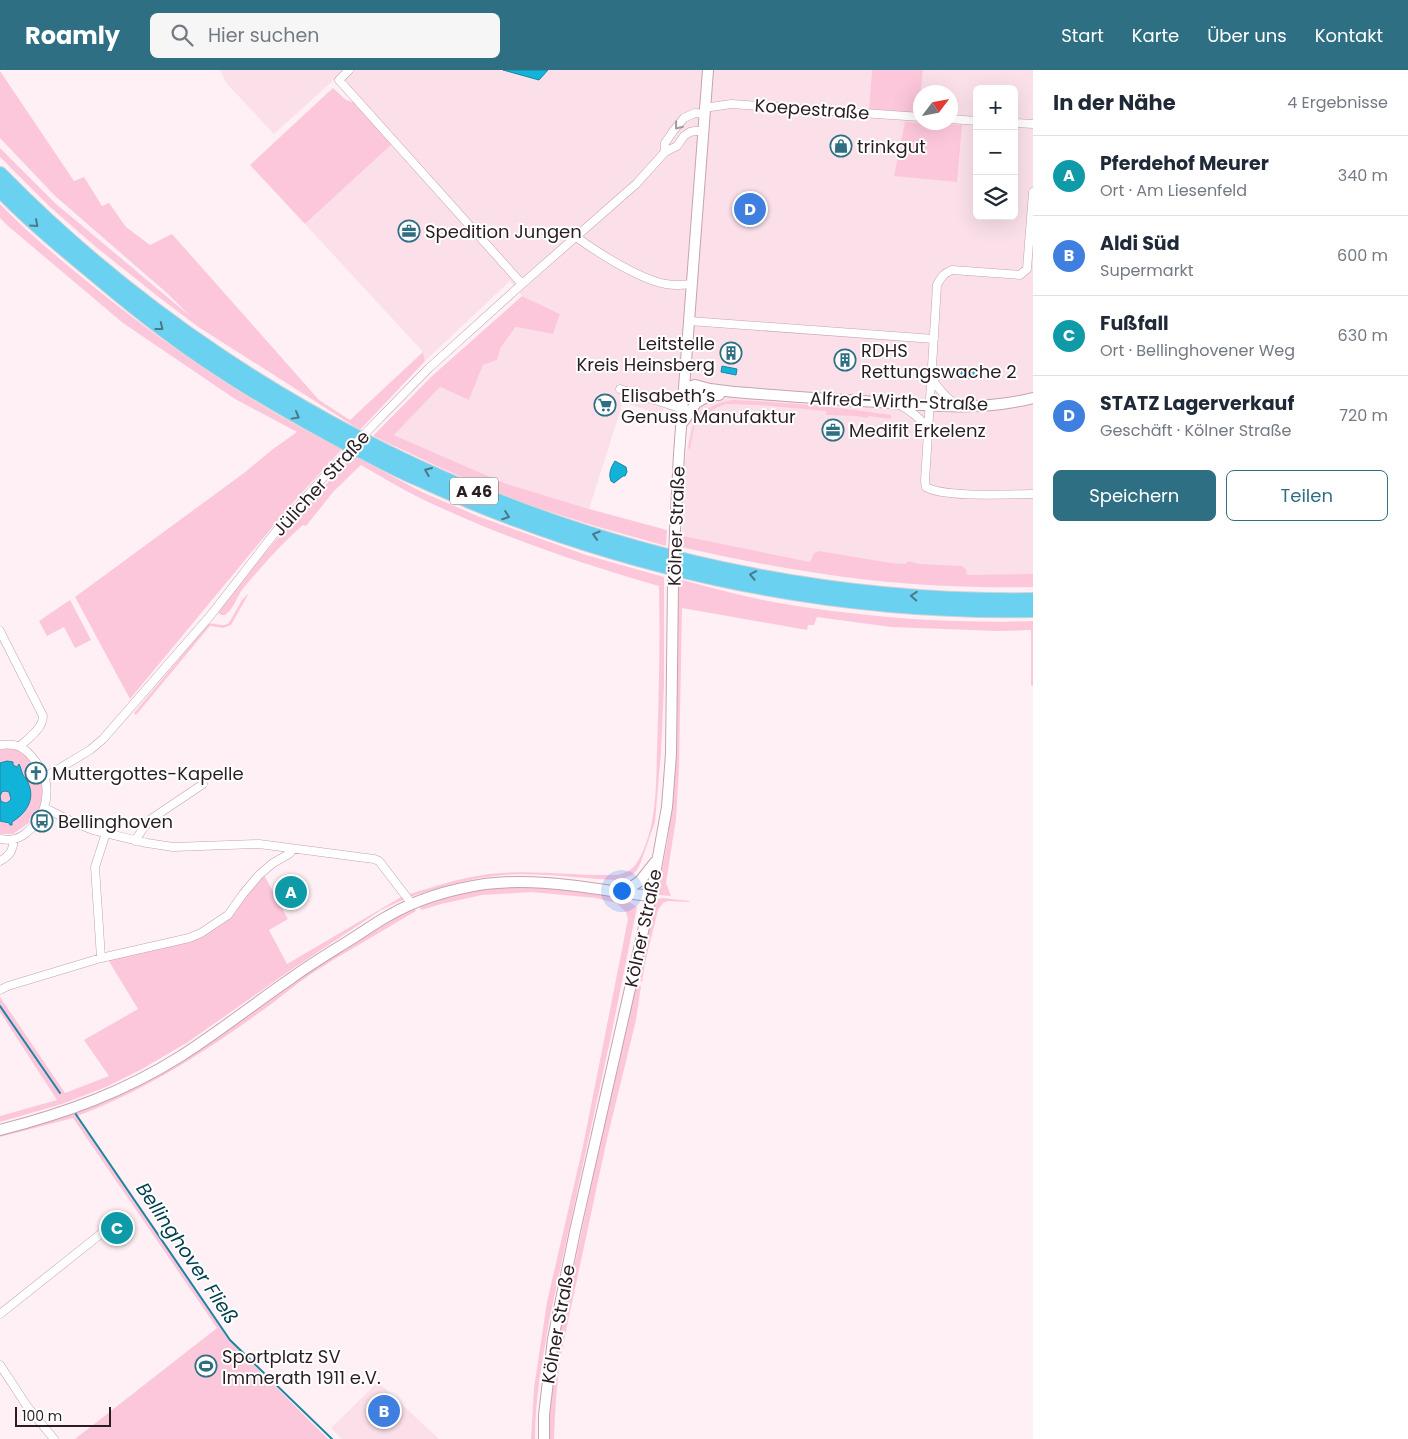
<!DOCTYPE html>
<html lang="de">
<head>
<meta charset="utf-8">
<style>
	:root { --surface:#fff; --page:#f6f6f7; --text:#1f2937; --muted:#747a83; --line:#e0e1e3; --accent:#2f6f83 }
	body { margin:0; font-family:Poppins,sans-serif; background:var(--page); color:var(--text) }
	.controls { position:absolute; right:15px; top:15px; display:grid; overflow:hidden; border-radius:8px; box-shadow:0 5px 20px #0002 }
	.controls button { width:45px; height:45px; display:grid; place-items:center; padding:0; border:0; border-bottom:1px solid var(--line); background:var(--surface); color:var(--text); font:25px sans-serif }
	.compass { position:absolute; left:913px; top:15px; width:45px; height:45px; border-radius:50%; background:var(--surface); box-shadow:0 5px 20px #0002; rotate:58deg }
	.scale { position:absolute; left:15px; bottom:12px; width:96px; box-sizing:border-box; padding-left:5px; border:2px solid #2b1e22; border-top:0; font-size:14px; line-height:18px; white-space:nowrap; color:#2b1e22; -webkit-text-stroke:4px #fff; paint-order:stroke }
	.you { position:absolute; left:621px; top:820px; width:18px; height:18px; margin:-12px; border:4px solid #fff; border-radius:50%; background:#1a73e8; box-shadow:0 0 0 8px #1a73e833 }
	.badge { display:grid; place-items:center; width:32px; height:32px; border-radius:50%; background:var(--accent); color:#fff; font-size:16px; font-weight:700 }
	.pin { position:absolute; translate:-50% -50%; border:2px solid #fff; box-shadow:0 1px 5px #0006 }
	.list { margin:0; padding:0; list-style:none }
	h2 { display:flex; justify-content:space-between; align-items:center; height:65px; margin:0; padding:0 20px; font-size:21px }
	h2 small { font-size:16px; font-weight:400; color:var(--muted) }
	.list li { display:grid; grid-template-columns:32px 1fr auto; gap:15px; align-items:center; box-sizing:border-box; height:80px; padding:0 20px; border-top:1px solid var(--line) }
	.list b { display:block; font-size:19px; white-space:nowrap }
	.list p { margin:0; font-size:16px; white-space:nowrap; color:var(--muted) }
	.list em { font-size:16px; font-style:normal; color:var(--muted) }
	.actions { display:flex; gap:10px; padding:15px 20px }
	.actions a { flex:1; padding:11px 0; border:1px solid var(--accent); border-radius:8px; text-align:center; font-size:18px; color:var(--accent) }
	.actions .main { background:var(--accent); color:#fff }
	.icon { flex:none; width:28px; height:28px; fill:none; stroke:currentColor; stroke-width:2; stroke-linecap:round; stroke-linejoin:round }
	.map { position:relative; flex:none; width:1033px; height:1369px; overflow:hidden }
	header { display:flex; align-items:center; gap:30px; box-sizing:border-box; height:70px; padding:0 25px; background:var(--accent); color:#fff }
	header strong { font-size:24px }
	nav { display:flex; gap:28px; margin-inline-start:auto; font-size:18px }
	.search { width:350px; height:45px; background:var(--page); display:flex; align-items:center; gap:12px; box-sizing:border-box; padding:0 18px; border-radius:8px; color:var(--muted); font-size:19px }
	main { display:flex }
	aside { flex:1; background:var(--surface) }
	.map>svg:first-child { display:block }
	.built { fill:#fbe0ea; fill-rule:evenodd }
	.green { fill:#fdc7db }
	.water { fill:#12b3d9; stroke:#1a86a2; fill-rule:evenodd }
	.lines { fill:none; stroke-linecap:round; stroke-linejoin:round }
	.stream { stroke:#1a86a2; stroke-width:2 }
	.street-casing { stroke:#c6a3af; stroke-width:9 }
	.secondary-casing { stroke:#c6a3af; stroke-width:12 }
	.highway-casing { stroke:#d5d2d3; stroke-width:16 }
	.street { stroke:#fff; stroke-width:8 }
	.secondary { stroke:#fff; stroke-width:10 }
	.highway { stroke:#6bd1f0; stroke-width:14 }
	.street-bridge-casing { stroke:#c6a3af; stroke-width:9; stroke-linecap:butt }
	.secondary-bridge-casing { stroke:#c6a3af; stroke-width:12; stroke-linecap:butt }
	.street-bridge { stroke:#fff; stroke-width:8 }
	.secondary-bridge { stroke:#fff; stroke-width:10 }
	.oneway { stroke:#a09a9c }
	.oneway2 { stroke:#4b7889 }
	.labels { text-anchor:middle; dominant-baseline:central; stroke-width:4; stroke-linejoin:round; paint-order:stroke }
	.shield { fill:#fff; stroke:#6b6264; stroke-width:1 }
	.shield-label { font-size:16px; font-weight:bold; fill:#2b1e22 }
	.street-label { font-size:18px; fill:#2b1e22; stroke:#fff }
	.poi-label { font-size:18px; fill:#2b1e22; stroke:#fff; text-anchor:start }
	.water-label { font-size:19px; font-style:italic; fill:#00404f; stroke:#fff }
</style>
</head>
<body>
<header>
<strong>Roamly</strong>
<div class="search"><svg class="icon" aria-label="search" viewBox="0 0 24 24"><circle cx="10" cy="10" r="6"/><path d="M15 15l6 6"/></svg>Hier suchen</div>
<nav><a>Start</a><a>Karte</a><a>Über uns</a><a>Kontakt</a></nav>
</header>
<main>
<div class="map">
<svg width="1033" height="1369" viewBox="0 0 1033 1369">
	<rect width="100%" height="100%" fill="#fff0f5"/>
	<path class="built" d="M220,0h652l-3,47 49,4 2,-24 1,25h30v-30h-30l2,-22h110v511l-107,1 -244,-39 2,-77 7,-41 -18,-13 -9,-4 -3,7 -38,-13 -34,107 -85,-26 -110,-48 46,-48 29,13 14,-35 14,-5 4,-13 16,-20 36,7 7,-20 -38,-18 -12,-15 -85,80 -2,-9 -118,-128 87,-80 -54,-68 -64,58 -47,-50zM977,19h37v127h-37z
		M378,1312l61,57h-97l-11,-11z"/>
	<path class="green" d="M872,0h51l-4,43 -50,-4z
		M0,1l74,110 10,-4 18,29 7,-3 17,24 24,18 22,-11 147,166 31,20 73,-68 2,9 -65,69 -163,-104 -41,-31 -60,-48 -46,-40 -50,-50v-9l55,55 135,113 -22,-22 -114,-99 -54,-57z
		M333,18l13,12 10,3 36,41 -87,80 -55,-59z
		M905,52l57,3 -5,57 -63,-6z
		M0,134c29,30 62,57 94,83 77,62 159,118 248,162l-53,58 -159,192 -55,-102 169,-124 29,-24 24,-17 -62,-33 -112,-76 -115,-97 -8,-8z
		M522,226l38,18 -7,20 -37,-7 -15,20 -4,13 -14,5 -14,35 -29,-13 -46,48 110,48 85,26 78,21 -1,16c-53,-15 -106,-29 -157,-49 -46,-18 -91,-40 -136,-61l58,-59z
		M733,330c53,2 106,7 158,15v4l-23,-3v2l-12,-2 -30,-1v-4l-68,-6 -32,-1 -10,4 -21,14 -5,27 -2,-1 7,-31c12,-9 22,-15 38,-17z
		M353,385l69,37 58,25 106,38 78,22v109l-3,66 -6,70 -14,40 -4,8 -5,5 -7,3 -7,2c-38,-1 -77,-8 -115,-5 -33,3 -62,12 -93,22l-3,-2c31,-10 62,-20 94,-22 39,-3 77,3 116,2 9,-2 16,-5 21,-14 19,-33 18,-75 19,-111 2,-55 3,-109 2,-164 -80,-23 -159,-50 -235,-86 -21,-10 -42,-23 -63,-35l-28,27 -27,34 -3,-1c-22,19 -42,42 -61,65 -6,8 -8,19 -17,25h-4l-3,-3v-4l7,-8 55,-65z
		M683,466l127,26 4,-9 5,-2 72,12 14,1 4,-3 10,3 43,2 4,3 1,6 66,-1v13c-54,1 -110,-1 -164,-7 -63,-7 -126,-19 -188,-33z
		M679,509c33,9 66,18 100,24 83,14 169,21 254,18v65l-2,-1v-55l-34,1 -106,-4 -74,-10 -3,8h-6l-1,5 -125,-22 -3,162 -3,49 -10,64 5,13 -12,-1 -1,-5 9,-46 5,-46z
		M249,523l-18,32 -8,3 -13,-2 -74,89 -2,-2 74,-89c7,-2 13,4 21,-1l13,-23z
		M70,530l21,40 -16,8 -11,-21 -17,9 -8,-15z
		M6,678c3,0 6,0 8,1 10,2 26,19 28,28 2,9 0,28 -4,36h-2l-7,6 1,3 -17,12h-13v-13l12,4v-3l19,-24 -2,-14 -7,-11 -2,-8 -3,3 -12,-6 -5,1v-13z
		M0.5 727a5.5 5.5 0 1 1 11 0a5.5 5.5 0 1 1-11 0Z
		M264,805l24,44 -19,11 18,34 116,-68 2,3 -24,11 -99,66 -94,66 -46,27 -36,18 -44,17 -62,18v-6l57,-16 -57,-88v-15l65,96 44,-17 -25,-36 54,-31 -31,-51 44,-10 65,-22z
		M504,816c33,1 107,1 133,21l-26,129 -61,280c-7,41 -15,82 -15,123h-4l3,-51 13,-86 36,-156 45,-227 -2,-7 -10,-9 -20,-5 -65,-6 -49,3 -41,9 -19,6 -2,-2v-2l2,-2 41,-12z
		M662,828l28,3 -2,1 -20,-1 -5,2 -5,7 -13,53 -3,19 -4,-2 -1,-5 19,-76z
		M414,838l2,3c-35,21 -71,41 -105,63 -19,13 -36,28 -55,41 -56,40 -114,77 -179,101l71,102 84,125 96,96h-253l142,-111 -144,-210 -73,19v-3l119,-41 178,-115 82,-50 25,-17z
		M638,916h3l-5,34 -29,119 -47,220 -4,39 -2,41h-6c-2,-59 15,-119 27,-176 19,-92 39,-184 60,-275z"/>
	<path class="water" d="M503,0h45l-9,10z
		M722,296l15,3 -1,6 -15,-3z
		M962,299l13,1 2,5 -1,3h-14l-1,-4z
		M615,391l11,6 1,5 -2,4h-2l-9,7 -3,-2c-3,-7 0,-14 4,-20z
		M7,691l6,1v3l4,2 2,-3c2,3 2,7 4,11 2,3 5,6 6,10 6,16 -4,29 -17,37v3h-2l-1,-2 -9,-2v-58zM5,721l4,1 2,7c-3,4 -5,5 -10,2l-1,-5 2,-4z"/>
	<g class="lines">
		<path class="stream" d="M0,936l60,87
			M75,1043l155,227 102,99"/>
		<g class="street-casing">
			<path id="street" d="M349,0l-10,10 183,204
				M704,38l27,-4 190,13
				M951,49l26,2
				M1014,53l19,1
				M665,82v-9l9,-13 10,-12 11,-5 9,1
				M1033,122l-6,77 -7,6 -68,-5c-8,3 -11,7 -15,15l-12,196 1,6c19,11 83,7 107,7
				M576,167c24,17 50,34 78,44 6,2 16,4 23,4 5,0 9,-1 15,0
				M689,251l245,18
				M931,307c7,12 15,21 27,29
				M620,319l63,20
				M900,335c11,6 19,12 27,22
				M381,347l48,-49 93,-84 114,-100 29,-32 12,-6 7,-10 6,-4 5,-1h8
				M0,561l43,85c0,12 -14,22 -23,30
				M0,675c18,-2 25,2 36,17 3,5 8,10 9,16 5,22 -2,42 -19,55 -7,6 -17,8 -26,6
				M45,707l45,-27 13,-11 107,-123 29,-37 34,-44 58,-66
				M45,738l28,14 20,8 54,13 26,4 86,-3 115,15 5,2 3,4 30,39
				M135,771l7,-11 9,-11 52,-35
				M0,791c10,-5 13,-11 14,-22
				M101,888l-6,-91 11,-34
				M0,920l8,-4 93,-28 88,-20 12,-5 27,-18 15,-21 16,-19 14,-12 16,-9 4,-5
				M0,1244l107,-85
				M0,1295l27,41 27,33"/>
		</g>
		<g class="secondary-casing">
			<path id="secondary" d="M684,319l11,-4 15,4 24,3c48,4 96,7 144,10 52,4 104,9 155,-4
				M684,319l10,6h25
				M683,352l13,-19 12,-7
				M675,461l4,-77 29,-384
				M624,822l16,-11 15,-19
				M0,1060c66,-17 124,-38 181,-74 39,-25 74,-53 112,-79 18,-13 38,-25 57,-37 13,-8 25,-17 38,-24 29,-17 64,-27 97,-32 55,-7 111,6 166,12
				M544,1369v-24l9,-76 22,-108 76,-335 16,-89 4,-53 2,-172"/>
		</g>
		<g class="highway-casing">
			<path id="highway" d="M0,104c267,272 651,432 1033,426
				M0,120c31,32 65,60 99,88 38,32 77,63 119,90 45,30 92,56 139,81 19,9 38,20 57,28 193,89 406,137 619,133"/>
		</g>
		<use href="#street" class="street"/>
		<use href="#secondary" class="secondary"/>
		<use href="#highway" class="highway"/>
		<g class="street-bridge-casing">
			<path id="street-bridge" d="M331,399l50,-52"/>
		</g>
		<g class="secondary-bridge-casing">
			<path id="secondary-bridge" d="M673,512l2,-51"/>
		</g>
		<use href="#street-bridge" class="street-bridge"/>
		<use href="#secondary-bridge" class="secondary-bridge"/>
	</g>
	<defs><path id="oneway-chevron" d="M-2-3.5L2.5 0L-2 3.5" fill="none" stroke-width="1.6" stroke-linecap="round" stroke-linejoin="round" transform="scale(1.25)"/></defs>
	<use class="oneway" href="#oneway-chevron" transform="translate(678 56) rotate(129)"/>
	<g class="oneway2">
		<use href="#oneway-chevron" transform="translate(35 154) rotate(42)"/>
		<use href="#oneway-chevron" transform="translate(160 257) rotate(38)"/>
		<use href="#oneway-chevron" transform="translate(296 346) rotate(29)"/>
		<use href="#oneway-chevron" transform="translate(428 401) rotate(-157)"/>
		<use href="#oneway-chevron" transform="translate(506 446) rotate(20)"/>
		<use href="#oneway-chevron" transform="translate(596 465) rotate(-163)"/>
		<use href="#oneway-chevron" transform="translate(753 505) rotate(-169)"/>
		<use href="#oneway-chevron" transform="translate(914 526) rotate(-176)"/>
	</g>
	<defs>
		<g id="shop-ring" transform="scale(1.125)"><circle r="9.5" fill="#fff" stroke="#2f6f83" stroke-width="1.5"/><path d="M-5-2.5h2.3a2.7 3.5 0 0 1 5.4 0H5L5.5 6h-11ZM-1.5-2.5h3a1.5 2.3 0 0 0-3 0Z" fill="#2f6f83"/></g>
		<g id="office-ring" transform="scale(1.125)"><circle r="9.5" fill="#fff" stroke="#2f6f83" stroke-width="1.5"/><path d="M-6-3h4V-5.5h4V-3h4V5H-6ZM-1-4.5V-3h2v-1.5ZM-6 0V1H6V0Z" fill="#2f6f83"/></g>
		<g id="building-ring" transform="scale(1.125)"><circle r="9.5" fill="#fff" stroke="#2f6f83" stroke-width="1.5"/><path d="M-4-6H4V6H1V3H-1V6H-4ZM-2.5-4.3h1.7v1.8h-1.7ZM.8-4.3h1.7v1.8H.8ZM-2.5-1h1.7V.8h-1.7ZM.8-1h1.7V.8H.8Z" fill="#2f6f83"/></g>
		<g id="supermarket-ring" transform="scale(1.125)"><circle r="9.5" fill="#fff" stroke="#2f6f83" stroke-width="1.5"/><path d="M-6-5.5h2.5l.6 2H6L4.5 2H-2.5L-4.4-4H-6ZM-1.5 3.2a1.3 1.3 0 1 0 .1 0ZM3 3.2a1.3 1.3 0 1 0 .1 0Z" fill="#2f6f83"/></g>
		<g id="church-ring" transform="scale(1.125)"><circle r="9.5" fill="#fff" stroke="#2f6f83" stroke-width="1.5"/><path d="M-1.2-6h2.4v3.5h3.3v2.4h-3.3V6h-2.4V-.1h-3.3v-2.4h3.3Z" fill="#2f6f83"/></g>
		<g id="bus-ring" transform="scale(1.125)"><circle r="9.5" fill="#fff" stroke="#2f6f83" stroke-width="1.5"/><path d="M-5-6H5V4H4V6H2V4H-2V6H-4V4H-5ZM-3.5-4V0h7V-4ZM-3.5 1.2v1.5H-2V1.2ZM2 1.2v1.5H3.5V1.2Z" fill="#2f6f83"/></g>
		<g id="stadium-ring" transform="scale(1.125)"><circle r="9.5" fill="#fff" stroke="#2f6f83" stroke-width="1.5"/><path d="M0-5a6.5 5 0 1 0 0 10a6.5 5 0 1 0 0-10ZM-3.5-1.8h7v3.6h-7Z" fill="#2f6f83"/></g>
	</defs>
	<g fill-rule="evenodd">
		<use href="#shop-ring" x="841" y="76"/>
		<use href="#office-ring" x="409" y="161"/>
		<use href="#building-ring" x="731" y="283"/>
		<use href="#building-ring" x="845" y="290"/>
		<use href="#supermarket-ring" x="605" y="335"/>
		<use href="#office-ring" x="833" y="360"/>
		<use href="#church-ring" x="36" y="703"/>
		<use href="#bus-ring" x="42" y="751"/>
		<use href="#stadium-ring" x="206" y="1296"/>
	</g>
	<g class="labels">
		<rect class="shield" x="450" y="407.5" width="48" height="27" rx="4"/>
		<g class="shield-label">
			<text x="474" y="421">A 46</text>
		</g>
		<g class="street-label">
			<text transform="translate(812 39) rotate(4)">Koepestraße</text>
			<text transform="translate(899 331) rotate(2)">Alfred-Wirth-Straße</text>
			<text transform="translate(321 413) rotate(-48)">Jülicher Straße</text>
			<text transform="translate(676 456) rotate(-88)">Kölner Straße</text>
			<text transform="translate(643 858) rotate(-78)">Kölner Straße</text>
			<text transform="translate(558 1254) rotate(-80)">Kölner Straße</text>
		</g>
		<g class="poi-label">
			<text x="857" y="76">trinkgut</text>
			<text x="425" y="161">Spedition Jungen</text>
			<text x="715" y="273" text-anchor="end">Leitstelle<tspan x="715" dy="21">Kreis Heinsberg</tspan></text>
			<text x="861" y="280">RDHS<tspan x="861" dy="21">Rettungswache 2</tspan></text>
			<text x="621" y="325">Elisabeth’s<tspan x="621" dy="21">Genuss Manufaktur</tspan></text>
			<text x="849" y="360">Medifit Erkelenz</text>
			<text x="52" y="703">Muttergottes-Kapelle</text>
			<text x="58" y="751">Bellinghoven</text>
			<text x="222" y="1286">Sportplatz SV<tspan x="222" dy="21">Immerath 1911 e.V.</tspan></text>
		</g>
		<g class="water-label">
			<text transform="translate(187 1183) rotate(56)">Bellinghover Fließ</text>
		</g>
	</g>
</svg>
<div class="controls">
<button>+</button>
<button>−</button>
<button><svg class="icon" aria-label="layers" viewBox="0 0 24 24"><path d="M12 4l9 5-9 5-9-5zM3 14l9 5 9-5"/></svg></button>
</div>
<svg class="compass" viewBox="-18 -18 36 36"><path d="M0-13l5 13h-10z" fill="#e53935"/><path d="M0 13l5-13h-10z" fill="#747a83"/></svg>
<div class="scale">100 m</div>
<div class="you"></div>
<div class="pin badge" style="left:291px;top:822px;background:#0f9aa8">A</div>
<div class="pin badge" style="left:384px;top:1341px;background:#3f7fe0">B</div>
<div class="pin badge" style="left:117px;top:1158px;background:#0f9aa8">C</div>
<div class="pin badge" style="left:750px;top:139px;background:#3f7fe0">D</div>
</div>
<aside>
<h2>In der Nähe<small>4 Ergebnisse</small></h2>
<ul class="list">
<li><span class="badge" style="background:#0f9aa8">A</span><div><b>Pferdehof Meurer</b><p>Ort · Am Liesenfeld</p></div><em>340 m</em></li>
<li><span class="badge" style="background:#3f7fe0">B</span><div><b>Aldi Süd</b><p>Supermarkt</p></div><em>600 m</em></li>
<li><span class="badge" style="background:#0f9aa8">C</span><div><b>Fußfall</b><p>Ort · Bellinghovener Weg</p></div><em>630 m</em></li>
<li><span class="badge" style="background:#3f7fe0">D</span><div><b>STATZ Lagerverkauf</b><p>Geschäft · Kölner Straße</p></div><em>720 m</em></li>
</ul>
<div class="actions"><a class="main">Speichern</a><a>Teilen</a></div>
</aside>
</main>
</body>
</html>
